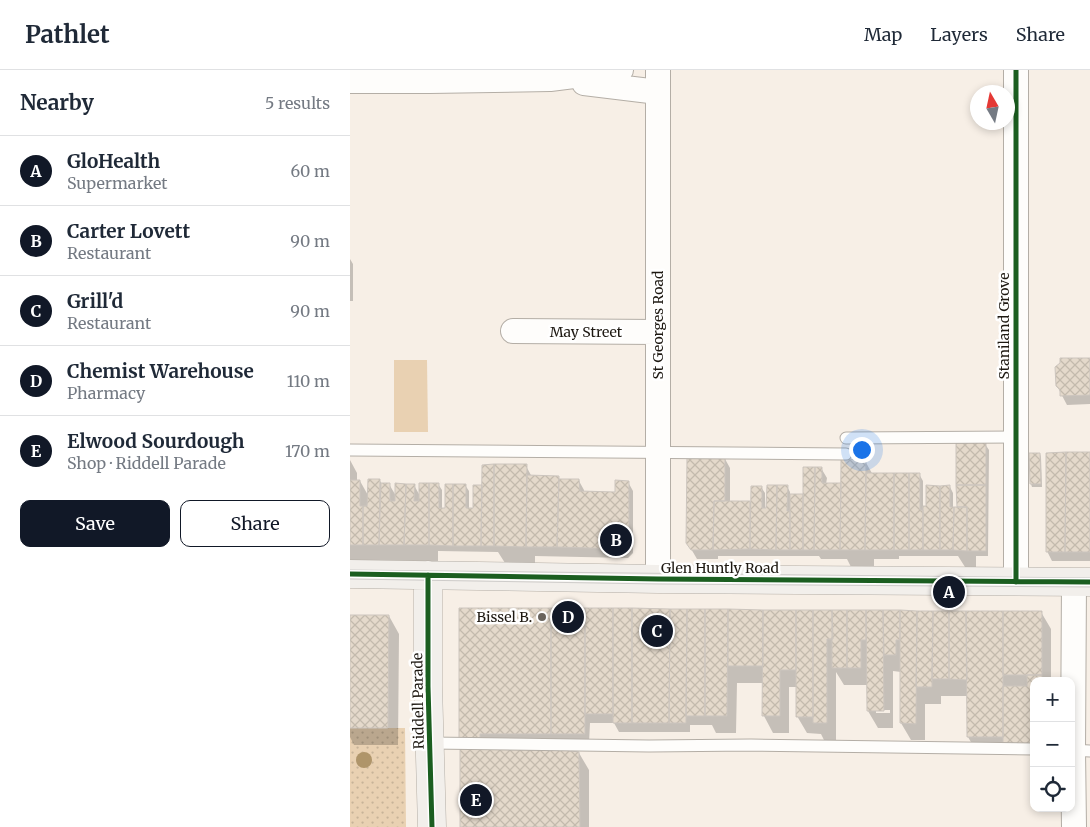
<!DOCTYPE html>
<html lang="en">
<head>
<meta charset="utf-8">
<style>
	:root { --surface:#fff; --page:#f6f6f7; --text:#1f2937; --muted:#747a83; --line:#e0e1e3; --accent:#111827 }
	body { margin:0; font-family:Merriweather,serif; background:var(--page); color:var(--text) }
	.controls { position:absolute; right:15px; bottom:15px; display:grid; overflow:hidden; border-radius:10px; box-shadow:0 2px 8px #0003 }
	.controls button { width:45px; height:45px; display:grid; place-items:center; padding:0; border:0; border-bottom:1px solid var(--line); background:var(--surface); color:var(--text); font:25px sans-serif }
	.compass { position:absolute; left:620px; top:15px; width:45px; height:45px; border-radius:50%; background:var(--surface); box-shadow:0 2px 8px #0003; rotate:351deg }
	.you { position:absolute; left:511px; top:379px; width:18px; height:18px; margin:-12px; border:4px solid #fff; border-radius:50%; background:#1a73e8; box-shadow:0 0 0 8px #1a73e833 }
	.badge { display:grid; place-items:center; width:32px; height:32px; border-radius:50%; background:var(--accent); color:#fff; font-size:16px; font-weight:700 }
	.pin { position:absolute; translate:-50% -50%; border:2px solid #fff; box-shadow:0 1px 5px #0006 }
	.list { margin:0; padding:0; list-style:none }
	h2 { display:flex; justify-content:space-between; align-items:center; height:65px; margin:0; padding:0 20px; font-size:21px }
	h2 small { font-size:16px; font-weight:400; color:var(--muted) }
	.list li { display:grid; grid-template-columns:32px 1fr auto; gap:15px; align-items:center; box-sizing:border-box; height:70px; padding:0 20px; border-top:1px solid var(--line) }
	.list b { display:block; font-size:19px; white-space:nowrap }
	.list p { margin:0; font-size:16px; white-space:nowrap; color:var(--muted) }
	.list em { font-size:16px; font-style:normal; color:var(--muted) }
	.actions { display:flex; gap:10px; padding:15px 20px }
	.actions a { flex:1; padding:11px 0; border:1px solid var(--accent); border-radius:10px; text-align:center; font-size:18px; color:var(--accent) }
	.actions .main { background:var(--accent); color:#fff }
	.icon { flex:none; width:28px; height:28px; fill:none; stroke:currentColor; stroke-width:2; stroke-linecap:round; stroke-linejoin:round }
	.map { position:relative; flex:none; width:740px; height:757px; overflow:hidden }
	header { display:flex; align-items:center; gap:30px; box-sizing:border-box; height:70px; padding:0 25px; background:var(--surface); border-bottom:1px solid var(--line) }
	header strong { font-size:24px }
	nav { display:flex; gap:28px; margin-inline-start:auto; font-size:18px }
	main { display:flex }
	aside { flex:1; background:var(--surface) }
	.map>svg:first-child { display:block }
	.green { fill:#e9d1b2 }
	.park { fill:url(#park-dots) }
	.shadow { fill:#0003; fill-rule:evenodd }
	.building { fill:url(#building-cross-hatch); stroke:#ccc5be }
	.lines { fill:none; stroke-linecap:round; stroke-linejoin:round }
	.lane-casing { stroke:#b4aea6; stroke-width:13 }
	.street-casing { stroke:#b4aea6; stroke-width:26 }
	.secondary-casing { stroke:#b4aea6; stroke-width:29 }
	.lane { stroke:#fefdfb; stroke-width:11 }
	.street { stroke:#fefdfb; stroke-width:24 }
	.secondary { stroke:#f2efeb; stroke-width:28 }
	.tram { stroke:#ceccca; stroke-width:1 }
	.cycleway-casing { stroke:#fff; stroke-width:8 }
	.cycleway { stroke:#1b5e20; stroke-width:5 }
	.tree { fill:#af956a }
	.poi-dot { fill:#69635c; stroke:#fff; stroke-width:2 }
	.labels { text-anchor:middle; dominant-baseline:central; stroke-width:5; stroke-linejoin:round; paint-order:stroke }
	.street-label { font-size:14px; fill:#1d1811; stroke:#fff }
	.poi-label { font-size:14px; fill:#1d1811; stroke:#fff; text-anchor:end }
</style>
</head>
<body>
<header>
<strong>Pathlet</strong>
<nav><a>Map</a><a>Layers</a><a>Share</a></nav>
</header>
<main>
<aside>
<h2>Nearby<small>5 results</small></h2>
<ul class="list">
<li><span class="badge">A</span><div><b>GloHealth</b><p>Supermarket</p></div><em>60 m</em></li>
<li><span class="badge">B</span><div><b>Carter Lovett</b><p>Restaurant</p></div><em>90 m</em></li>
<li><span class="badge">C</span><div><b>Grill'd</b><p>Restaurant</p></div><em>90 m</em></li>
<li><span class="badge">D</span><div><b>Chemist Warehouse</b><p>Pharmacy</p></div><em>110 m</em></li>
<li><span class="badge">E</span><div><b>Elwood Sourdough</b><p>Shop · Riddell Parade</p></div><em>170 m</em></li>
</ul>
<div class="actions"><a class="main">Save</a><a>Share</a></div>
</aside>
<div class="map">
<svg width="740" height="757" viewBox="0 0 740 757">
	<defs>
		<pattern id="park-dots" width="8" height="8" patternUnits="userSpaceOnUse" patternTransform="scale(1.25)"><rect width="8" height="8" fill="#e9d1b2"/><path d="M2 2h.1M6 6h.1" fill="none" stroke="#c7b398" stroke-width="1.8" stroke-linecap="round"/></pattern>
		<pattern id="building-cross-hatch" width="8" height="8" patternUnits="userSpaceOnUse" patternTransform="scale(1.25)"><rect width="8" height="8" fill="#e4d9cb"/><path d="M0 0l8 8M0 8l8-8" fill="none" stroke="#c3baad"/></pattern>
	</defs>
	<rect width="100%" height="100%" fill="#f7efe6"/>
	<path class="green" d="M44,290h33l1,72h-34z"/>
	<path class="park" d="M0,658h55l1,99h-56z"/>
	<path class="shadow" d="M0,189l3,5v37h-3z
		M740,289v45l-23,1 -10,-19z
		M635,374l4,6 -1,106h-12v11h-11l-7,-11h-59v3h-25v8h-23l-4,-8h-26l-2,-3h-101v3h-21l-10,-17 38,-83 5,9v34h22l9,-15 4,6v17l22,-24 3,6v3h14l17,-27 6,10 -1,6h14l25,-23 8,14 46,-1 4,7v26h4l23,-20 3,6v15h5z
		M681,384h9l1,3 1,30h-10l-1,-3z
		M740,384v107h-38l-5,-10z
		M0,390l7,13v8h3l9,16 11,-16 2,3h7l7,12 18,-11 6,11 18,-12 4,6v20h5l18,-25 4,6v19h6l8,-24 43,-20 6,11h26l2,4h19l5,9v3h32l12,-11 5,9v62l-5,5 -93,-2v8l-30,-1 -7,-11 -60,-1v11l-88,-1z
		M201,539l490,3 10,17v52h-17l-21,73h-35l-10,-17v-41h-27v8h-16v36h-14l-10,-17v-51l-8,-1v57h-15l-10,-17v-26h-24l-8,-13v68h-12l-3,-6 -14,-1 -10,-17 1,-29h-9v46h-16l-9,-17v-33h-27l-1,50h-20l-4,-8h-22v7h-71l-5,-9h-24l-1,20 -103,3 93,7 10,17v57h-127l-1,-77zM526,640h14v3h-14z
		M0,546h39l10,18 -1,111h-44l-4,-8z"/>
	<path class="building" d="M710,288h30v37l-30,1v-6l-4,-4 -1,-19 5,-4z
		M636,372v43h-30v-42z
		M716,382l-1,100h-19v-99z
		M716,382h24v100h-25z
		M679,383h11l1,31h-11z
		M337,387h38v44h-11l-1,49h-22l-5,-7z
		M491,389l25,1 -1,90h-25z
		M144,394v82h-13l1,-81z
		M144,394h33l-1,83 -32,-1z
		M453,397h12l-1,83h-11z
		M465,397h7v16h19l-1,67h-26z
		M516,403h28v77h-29z
		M544,403h15v77h-15z
		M559,403h11v37h3v40h-14z
		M177,405l32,1 -2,71h-31z
		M18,409h12l-1,66h-16v-39h4z
		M209,409h20l1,12 35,1v-12l14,1v62l-6,6 -66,-2z
		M0,410h10v26h3v39h-13z
		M31,413h9v18h5v-18l11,1 -2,61h-25z
		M69,413h10v62h-25l2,-61h9l-1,17h5z
		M79,413h10v25h6v-24h8v62l-24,-1z
		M103,414h13v24h7v-23h9l-1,61h-28z
		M417,415h10l-1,65 -26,-1 1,-63h11v22h4z
		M427,415h11l-1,26h3v39h-14z
		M576,415l14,1v64h-17v-44h3z
		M600,415v22h4l-1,43h-13v-64z
		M606,415h30v66h-19v-44h-10z
		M440,424h13v56h-13z
		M364,431h36v48l-37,1z
		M604,437h13v44l-14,-1z
		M109,538h92v126h-71v4h-21z
		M201,538h34v126h-34z
		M235,538h28v106h-28z
		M263,538h19v115h-19z
		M282,538l38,1 -1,114h-37z
		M320,539h17l-1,114h-17z
		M337,539h18v107h-19z
		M355,539h23l-1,107h-22z
		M378,539l35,1v56h-35z
		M413,540h33v60h-16v46h-18z
		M446,540h17v107h-17z
		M463,540h19l1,29h-6v84h-14z
		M482,540h15v58h-15z
		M497,540h19v30h-5v28h-14z
		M516,540h17l1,101h-17z
		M533,540h17v30h-4v15h-12z
		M550,540l17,1 -1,113 -16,-1z
		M567,541h16l-1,76h-16z
		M583,541h16v68h-17z
		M599,541h17l1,69 -18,-1z
		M616,541h37v126h-36z
		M653,541h39v64h-39z
		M0,545h39l-1,113h-38z
		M677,605h15v6h-8v63h-31v-58h24z
		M110,678l103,2 16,2 1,75h-120z"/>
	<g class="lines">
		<g class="lane-casing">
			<path id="lane" d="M496,368l170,-1
				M0,380l496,4
				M80,673l219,3 102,-1 283,4
				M721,680l19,1"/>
		</g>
		<g class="street-casing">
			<path id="street" d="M308,0v509
				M666,0v512
				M0,11h80l120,-2 71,-9
				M234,13l74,9
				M163,261l145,1
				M724,757l-1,-77 1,-168"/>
		</g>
		<g class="secondary-casing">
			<path id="secondary" d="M0,504l308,5 432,3
				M78,505v111l4,141"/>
		</g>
		<use href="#lane" class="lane"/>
		<use href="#street" class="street"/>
		<use href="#secondary" class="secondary"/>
		<path class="tram" d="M0,500l740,8
			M0,509l309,5 431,3"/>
		<g class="cycleway-casing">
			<path id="cycleway" d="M666,0v512
				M0,504l308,5 432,3
				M78,505v111l4,141"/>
		</g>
		<use href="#cycleway" class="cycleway"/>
	</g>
	<circle class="tree" cx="14" cy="690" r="8"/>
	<circle class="poi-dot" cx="192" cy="547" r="5"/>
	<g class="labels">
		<g class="street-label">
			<text transform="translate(308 255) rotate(-90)">St Georges Road</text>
			<text transform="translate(654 256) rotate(-90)">Staniland Grove</text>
			<text x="236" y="262">May Street</text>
			<text x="370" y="498">Glen Huntly Road</text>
			<text transform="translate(68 631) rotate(-91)">Riddell Parade</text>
		</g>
		<g class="poi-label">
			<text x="182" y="547">Bissel B.</text>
		</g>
	</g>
</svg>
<div class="controls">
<button>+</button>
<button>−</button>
<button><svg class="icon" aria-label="locate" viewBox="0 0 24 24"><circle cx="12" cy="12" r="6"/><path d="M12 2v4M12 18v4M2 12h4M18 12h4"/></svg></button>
</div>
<svg class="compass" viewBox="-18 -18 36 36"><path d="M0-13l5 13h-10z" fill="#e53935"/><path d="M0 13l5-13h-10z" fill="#747a83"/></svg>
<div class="you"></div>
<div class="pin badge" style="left:599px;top:522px">A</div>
<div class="pin badge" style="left:266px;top:470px">B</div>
<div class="pin badge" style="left:307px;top:561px">C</div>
<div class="pin badge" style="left:218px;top:547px">D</div>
<div class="pin badge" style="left:126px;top:730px">E</div>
</div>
</main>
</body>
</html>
